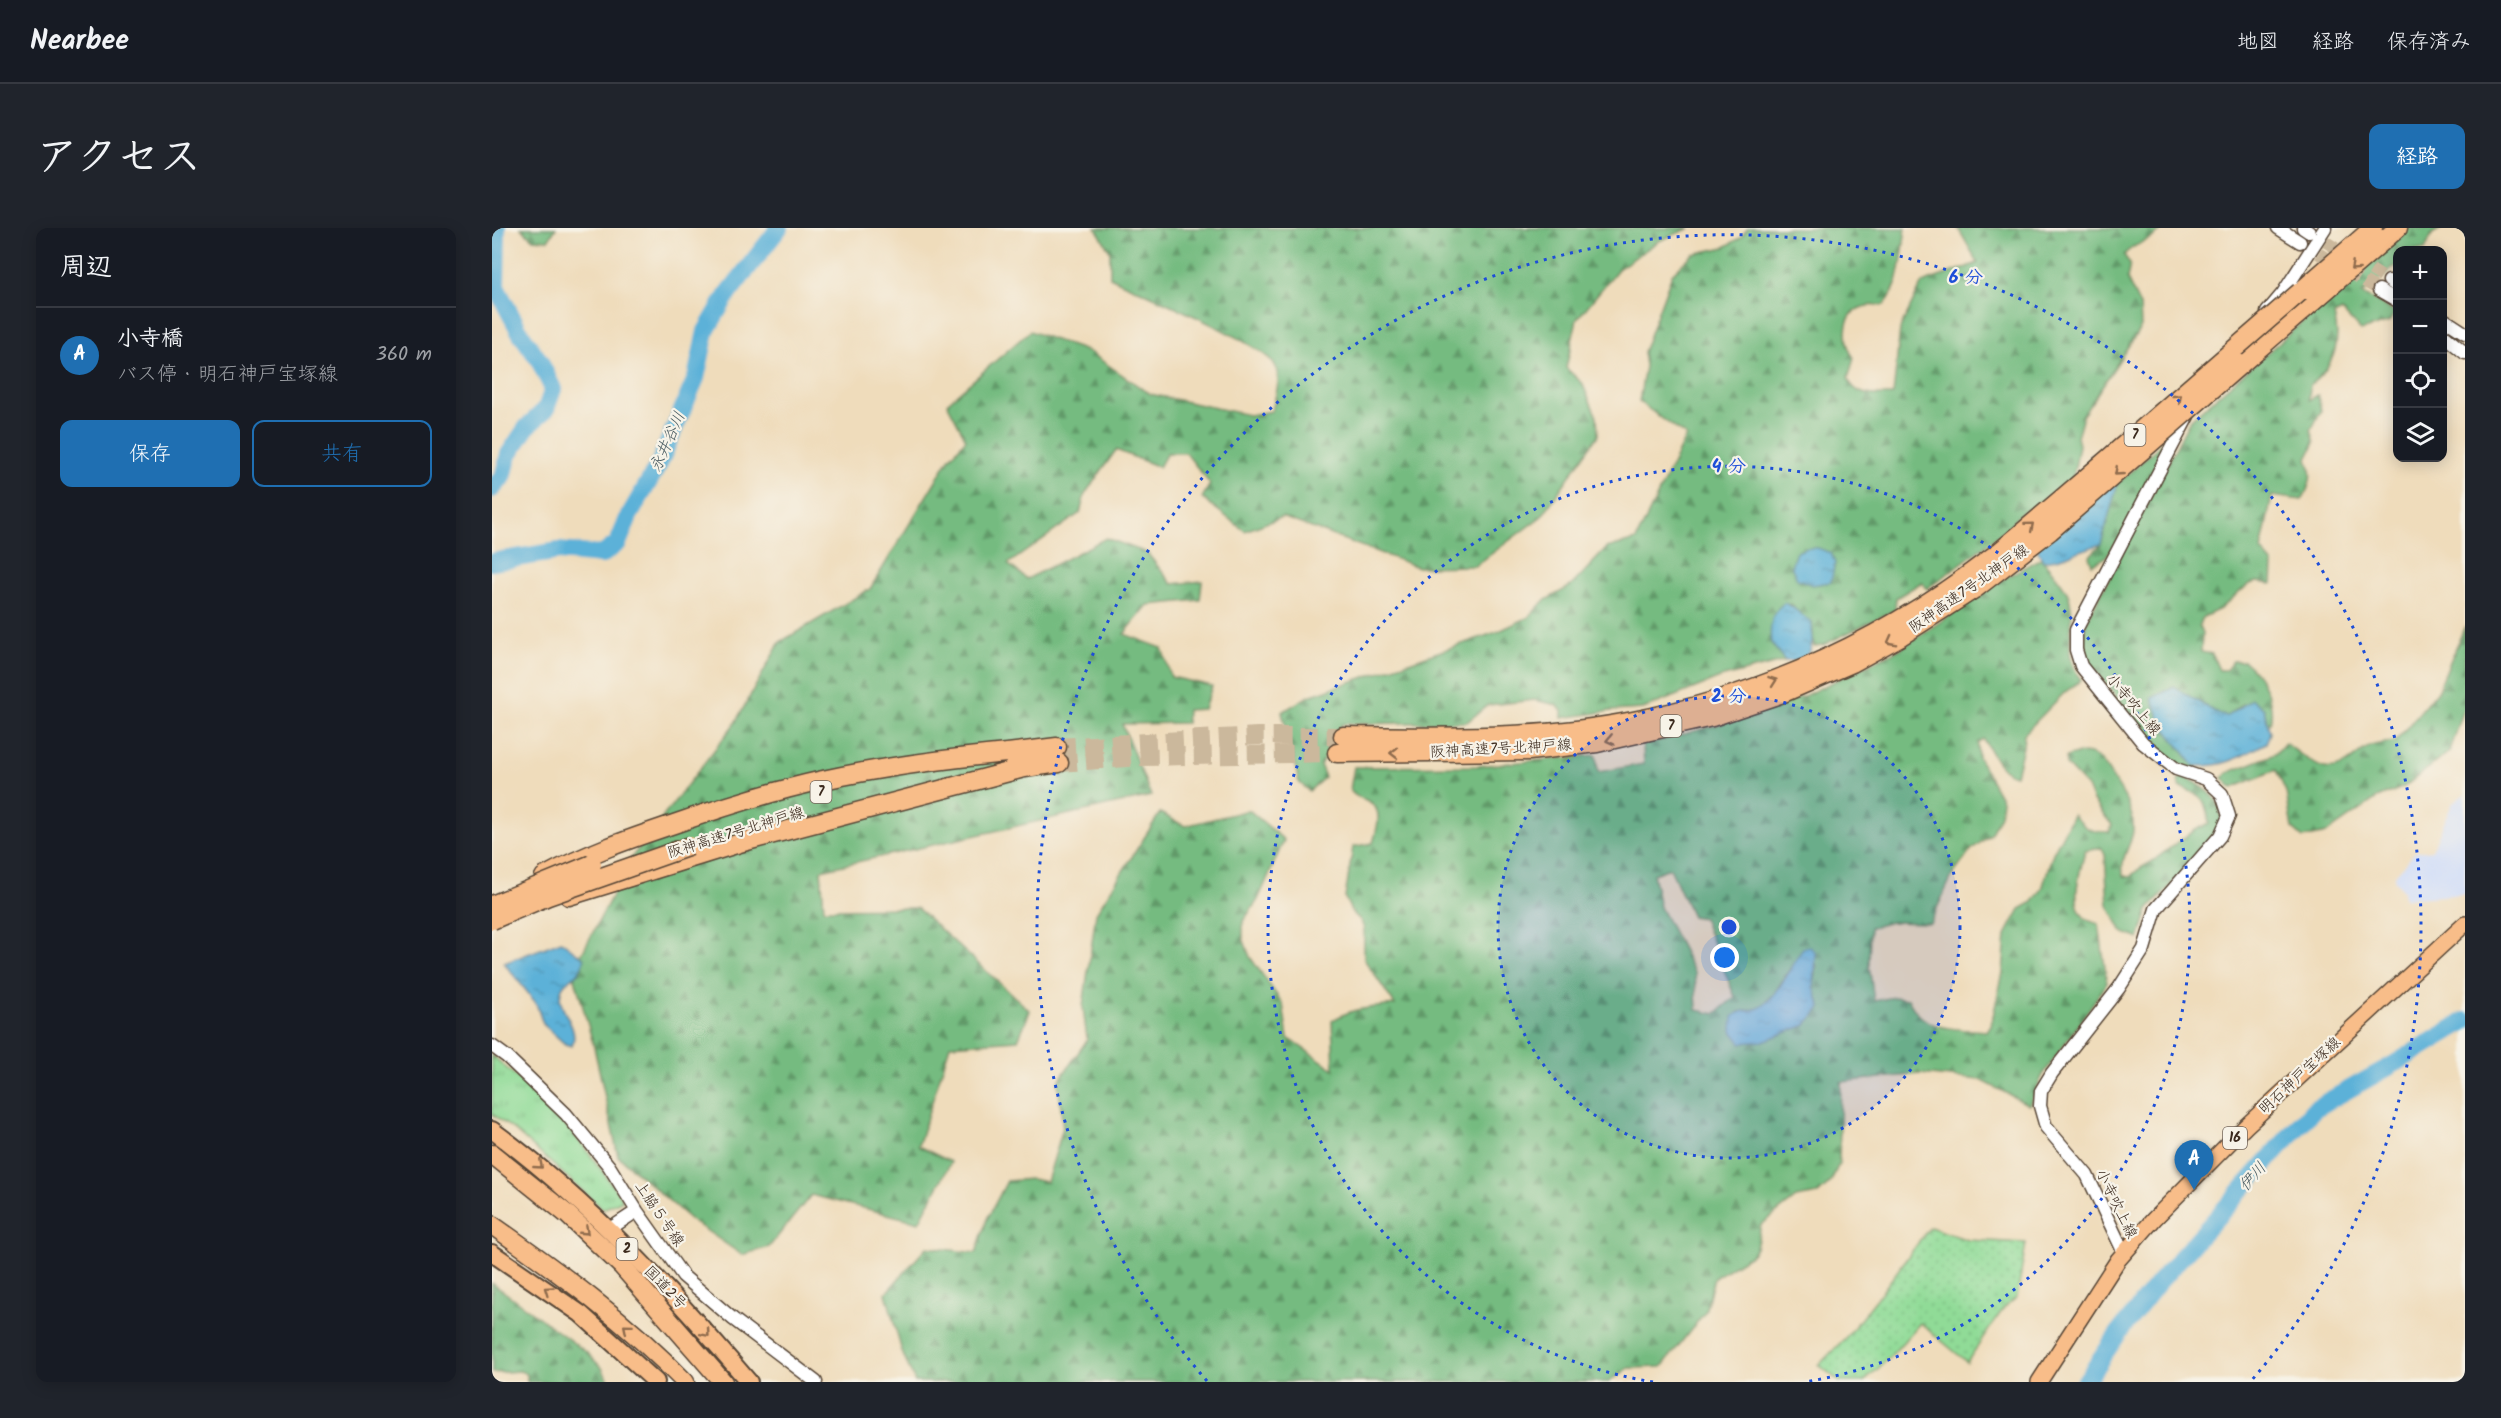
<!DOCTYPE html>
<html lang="ja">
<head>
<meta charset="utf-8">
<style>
	:root { --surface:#171b24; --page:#20242c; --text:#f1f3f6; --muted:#9ea1a6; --line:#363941; --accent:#1f6fb2 }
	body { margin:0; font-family:Kalam,"Klee One",sans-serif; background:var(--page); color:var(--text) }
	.controls { position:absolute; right:18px; top:18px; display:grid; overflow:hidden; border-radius:12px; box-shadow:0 3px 15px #0003 }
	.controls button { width:54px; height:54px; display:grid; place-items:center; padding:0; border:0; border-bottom:2px solid var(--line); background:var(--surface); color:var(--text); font:30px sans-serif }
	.you { position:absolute; left:1233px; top:730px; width:21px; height:21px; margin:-15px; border:4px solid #fff; border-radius:50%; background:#1a73e8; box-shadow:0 0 0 9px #1a73e833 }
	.badge { display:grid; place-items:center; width:39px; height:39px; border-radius:50%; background:var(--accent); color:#fff; font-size:20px; font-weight:700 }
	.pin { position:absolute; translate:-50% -50px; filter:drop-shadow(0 2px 3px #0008) }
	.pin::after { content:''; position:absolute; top:32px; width:21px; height:18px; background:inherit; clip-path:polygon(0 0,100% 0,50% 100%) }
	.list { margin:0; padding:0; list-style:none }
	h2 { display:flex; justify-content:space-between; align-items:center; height:78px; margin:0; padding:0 24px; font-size:26px }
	h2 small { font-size:20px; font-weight:400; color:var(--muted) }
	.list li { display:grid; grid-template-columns:39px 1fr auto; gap:18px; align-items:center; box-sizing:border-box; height:96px; padding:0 24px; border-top:2px solid var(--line) }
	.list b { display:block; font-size:22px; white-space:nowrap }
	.list p { margin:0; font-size:20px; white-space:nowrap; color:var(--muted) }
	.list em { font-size:20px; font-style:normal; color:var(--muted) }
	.actions { display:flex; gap:12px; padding:18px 24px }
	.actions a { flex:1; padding:14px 0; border:2px solid var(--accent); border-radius:12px; text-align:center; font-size:21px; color:var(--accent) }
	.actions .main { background:var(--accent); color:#fff }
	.icon { flex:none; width:33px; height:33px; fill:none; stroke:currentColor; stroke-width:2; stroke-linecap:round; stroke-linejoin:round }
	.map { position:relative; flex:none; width:1973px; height:1154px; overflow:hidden; border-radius:12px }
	header { display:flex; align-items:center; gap:36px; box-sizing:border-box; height:84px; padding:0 30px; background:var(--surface); border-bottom:2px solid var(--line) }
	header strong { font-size:28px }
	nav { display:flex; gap:33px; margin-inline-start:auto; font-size:21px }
	.intro { display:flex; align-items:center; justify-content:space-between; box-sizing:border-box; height:144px; padding:0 36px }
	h1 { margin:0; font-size:42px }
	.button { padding:15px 27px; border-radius:12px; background:var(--accent); color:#fff; font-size:21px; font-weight:700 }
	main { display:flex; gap:36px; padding:0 36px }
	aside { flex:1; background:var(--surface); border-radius:12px; box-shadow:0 3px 15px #0003 }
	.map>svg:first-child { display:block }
	.built { fill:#cddbfa }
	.grass { fill:url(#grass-tufts); stroke:#66825a; stroke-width:1.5 }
	.forest { fill:url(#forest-firs); stroke:#58724f; stroke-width:1.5; fill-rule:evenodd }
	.garden { fill:url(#garden-dots); stroke:#66825a; stroke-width:1.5 }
	.water { fill:url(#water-ripples); stroke:#4c6e7b; stroke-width:1.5 }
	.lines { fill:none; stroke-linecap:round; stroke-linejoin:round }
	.river { stroke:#5cb1d8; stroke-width:18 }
	.tertiary-tunnel { stroke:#cbb89c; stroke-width:12; stroke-dasharray:12 6; stroke-linecap:butt }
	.motorway-tunnel { stroke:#cbb89c; stroke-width:18; stroke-dasharray:18 9; stroke-linecap:butt }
	.tertiary-casing { stroke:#564536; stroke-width:15 }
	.primary-casing { stroke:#564536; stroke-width:18 }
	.trunk-casing { stroke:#564536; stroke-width:20 }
	.motorway-casing { stroke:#564536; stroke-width:21 }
	.tertiary { stroke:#fff; stroke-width:12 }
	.primary { stroke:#f8bd89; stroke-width:15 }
	.trunk { stroke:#f8bd89; stroke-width:16 }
	.motorway { stroke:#f8bd89; stroke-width:18 }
	.motorway-bridge-casing { stroke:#564536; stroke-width:21; stroke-linecap:butt }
	.motorway-bridge { stroke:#f8bd89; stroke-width:18 }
	.oneway { stroke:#906c4e }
	.ring { fill:none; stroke:#1d4ed8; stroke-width:3; stroke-dasharray:3 6 }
	.labels { text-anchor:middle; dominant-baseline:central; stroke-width:4.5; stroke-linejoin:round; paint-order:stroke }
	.shield { fill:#f7f3e8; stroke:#73665b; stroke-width:1.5 }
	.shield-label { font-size:14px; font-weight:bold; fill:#3b2a1e }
	.street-label { font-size:15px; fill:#3b2a1e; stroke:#f7f3e8 }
	.water-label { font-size:16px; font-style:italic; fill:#47595f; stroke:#f7f3e8 }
	.centre { fill:#1d4ed8; stroke:#f7f3e8; stroke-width:3 }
	.ring-label { font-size:18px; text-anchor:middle; font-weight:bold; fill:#1d4ed8; stroke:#f7f3e8; stroke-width:4.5; stroke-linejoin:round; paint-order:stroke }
</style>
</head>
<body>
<header>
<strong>Nearbee</strong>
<nav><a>地図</a><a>経路</a><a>保存済み</a></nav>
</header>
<div class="intro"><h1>アクセス</h1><a class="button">経路</a></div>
<main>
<aside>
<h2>周辺<small></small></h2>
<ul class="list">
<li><span class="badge">A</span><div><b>小寺橋</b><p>バス停 · 明石神戸宝塚線</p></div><em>360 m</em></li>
</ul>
<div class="actions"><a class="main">保存</a><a>共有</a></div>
</aside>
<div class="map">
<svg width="1973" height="1154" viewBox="0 0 1973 1154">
	<defs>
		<pattern id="grass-tufts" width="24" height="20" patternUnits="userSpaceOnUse" patternTransform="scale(1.5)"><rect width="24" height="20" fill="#90db97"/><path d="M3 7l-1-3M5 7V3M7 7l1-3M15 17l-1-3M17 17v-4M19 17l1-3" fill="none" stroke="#7dbc82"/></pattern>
		<pattern id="forest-firs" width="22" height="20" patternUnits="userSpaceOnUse" patternTransform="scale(1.5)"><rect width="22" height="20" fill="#74bb80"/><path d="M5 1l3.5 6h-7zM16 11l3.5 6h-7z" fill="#609868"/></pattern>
		<pattern id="garden-dots" width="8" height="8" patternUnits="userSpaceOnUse" patternTransform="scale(1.5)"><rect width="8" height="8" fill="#90db97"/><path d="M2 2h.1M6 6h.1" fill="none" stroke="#7dbc82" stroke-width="1.8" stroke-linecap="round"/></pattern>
		<pattern id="water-ripples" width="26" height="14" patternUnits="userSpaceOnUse" patternTransform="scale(1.5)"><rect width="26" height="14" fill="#5cb1d8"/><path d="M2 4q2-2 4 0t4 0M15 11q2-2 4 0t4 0" fill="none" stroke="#4d90af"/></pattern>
	</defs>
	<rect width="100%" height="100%" fill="#f7f3e8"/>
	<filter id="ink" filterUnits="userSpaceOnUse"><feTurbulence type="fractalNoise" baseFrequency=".0167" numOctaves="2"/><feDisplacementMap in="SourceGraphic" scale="12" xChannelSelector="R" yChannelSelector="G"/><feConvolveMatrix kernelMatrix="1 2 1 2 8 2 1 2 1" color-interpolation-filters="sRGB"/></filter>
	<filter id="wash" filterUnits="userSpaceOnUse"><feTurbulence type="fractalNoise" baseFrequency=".008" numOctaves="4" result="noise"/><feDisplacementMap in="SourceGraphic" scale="24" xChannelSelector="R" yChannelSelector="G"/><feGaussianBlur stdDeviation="1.35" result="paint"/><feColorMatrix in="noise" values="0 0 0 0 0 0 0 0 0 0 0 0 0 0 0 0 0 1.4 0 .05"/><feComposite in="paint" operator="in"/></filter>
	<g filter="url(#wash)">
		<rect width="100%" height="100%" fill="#efdcbb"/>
		<path class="built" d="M1973,566v100l-61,5 -1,-9 -8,-9 -1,-5 21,-24 17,-2 21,-48z"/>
		<path class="grass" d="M0,827l49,44 43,47 39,54 -20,9 -89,-79 -22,-16z"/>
		<path class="forest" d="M29,0h35l-8,12 -15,-1z
			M604,0h594l-31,13 -41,28 -41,50 -11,49 16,15 15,34 1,18 -56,81 -67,50 -57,1 -136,-50 -37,14 -43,-33 8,-14 -24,-31h-19l-8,14 -43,-17 -31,44 -5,19 -72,51 19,15 79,-41 41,15 25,31 30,-3 -2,19 -52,5 -24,29 38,14 9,29 41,9 -8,23 -17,1 -1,13 -64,1 29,72 -330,74 3,39 93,-1 113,103 -12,29 -68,5 -32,101 33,16 -32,60 -108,-27 -42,52 -27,8 -51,-35 -73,-64 -24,-109 -21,-76 59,-114 103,-134 45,-81 90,-53 79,-130 17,-20 -19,-36 83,-72 59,21 61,42 99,21 23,-4c3,-15 10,-32 3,-46 -13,-22 -136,-74 -165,-88v-26z
			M1256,0h158c-4,24 -4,58 -22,77 -8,0 -17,0 -24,3 -19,9 -16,37 -6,50l-6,21c9,19 27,16 45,16l7,-66 22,-46 56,-20 -20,-35h205c-10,14 -29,14 -39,27l6,9 -3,15 13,27 1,21 -58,88 -6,22 2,8 -6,33 -34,30c-12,-2 -24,8 -28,18l-84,63 -5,-7 -26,16 -1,12 -72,35 -9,1 -2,-24 -12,-6 -9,-12 -20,39 14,18 -65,17 -77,31 -32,2 -49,7v-7l-5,-6 -22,-5 -47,5 -21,17 -125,2 -22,41 5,12 -16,14 -10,-9 -17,-70 27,-16 188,-64 32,-15 15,-16 27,-15 36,-38 29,-8 50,-104 -47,-34 6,-36 -2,-14 29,-78 21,-20 32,-7 15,-9z
			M1918,0h32l-10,6 -7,16h-27l-1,15 -35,29 33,18 -6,10 -28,9 -19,-20 -8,4c8,29 -1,52 -24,70l-1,15 9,-5 3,16 -10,19 4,13 -8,16c7,15 3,27 -5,41l-30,-4 -11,54 12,14 -1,20 -15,-2 -8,2 -29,25 -17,8 -4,10 3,7 -1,18 11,2 7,16h7l7,-9h11c17,14 32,40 26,62h-3l-3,-14 -22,-5 -15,12 -7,-1 -47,-28 -21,11 10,26 35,46 -22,-7 -23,-21 -65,-82 -3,-33 106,-207z
			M1679,207l-48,98 -18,25 -13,6 -3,-7 12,-13 16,-60z
			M1549,330c8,10 25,28 28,39 9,31 -10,52 12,83l-17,13 -40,41 -1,13 -7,28c-16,-1 -25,-24 -33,-36l-6,4 1,14 24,43 -2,15 -10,20 -18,14 -20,27 -22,47 -39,-1 -21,6 -1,37 5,36 20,-4 14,2c16,34 45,29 79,32l4,-6 12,-52 3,-38 14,-26 13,-7 9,-13 11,-36 20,-38c14,14 16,17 36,17l3,-7 -19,-24 -6,-14 -21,-22v-8c14,-5 23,-6 35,3 13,21 38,50 31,76 -5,18 -11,20 -9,40l7,1c11,-12 15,-10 27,-19 18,-14 31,-25 52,-35 -4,-26 -5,-26 -29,-36l-2,-7 6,-4c26,14 45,26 34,58l-70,76 -9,29 -17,-7 -14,-27 -3,-51 -3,-6 -17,3c-4,18 -17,54 1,68 3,2 10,4 13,5l8,59 -64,92 -14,30 -48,-25 -61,-6 -79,8 -2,82 -9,19 -12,11 -22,4 -35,27 -5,23 -4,6 -38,24 -9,34 -43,55 -33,1 -20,14h-694l-13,-30 -16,-59 41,-46 49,6 11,-34 20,-38 24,-2 16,3 16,-54 -5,-46 29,-42 -4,-33 13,-94 64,-100 25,13 64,-16 35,30 -26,60 -15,21v17l7,19 33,47 5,34 46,31 -2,-48c21,-14 39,-13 63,-16l-31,-46v-30l-3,-8 -10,-10 -6,-13 8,-51 20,-4c4,-14 12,-36 -7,-43 -7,-3 -11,-3 -16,-10l4,-23 123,-1 119,-11 2,17 46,-8 -1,-19 78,-21 85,-29 94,-46 103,-70zM1178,640l22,48 11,2 32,79 -20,17 -18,-4 -2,-36 -35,-67 -7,-33zM1311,720l14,18 -3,21 7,21 -15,17 -43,16 -22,2 -3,-31 21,-4 13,-11z
			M1973,398v80l-15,45 -46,36 -27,11 -50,35 -24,5 -11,-10 -6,-36 -10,-22 -44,18 -9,-10 4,-5 48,-19 10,-11c11,8 24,19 36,24 20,7 33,-11 46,-19 7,-5 19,-5 28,-6l43,-52z
			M0,1055l94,69 16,16 7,14h-82v-8l-7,-3 -28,2z"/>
		<path class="garden" d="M1438,999l38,13 58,3 -9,54 -14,12 -36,53 -47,-39 -31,35 -25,24h-24l-21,-17 28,-29 32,-40z"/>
		<path class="water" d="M1600,226l33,3 -24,87 -44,15 -14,2 -21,-42 10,-9 13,3 29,-27z
			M1315,320h11l13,5 4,10 -4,19 -19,3 -15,-6 -6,-13 5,-14z
			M1292,375c10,2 17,14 28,19 1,22 3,42 -27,39l-14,-18c-2,-14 0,-31 13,-40z
			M1682,459l46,28 7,1 25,-17 12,10 6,24 -4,10c-28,15 -40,24 -72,23l-32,-42 -10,-26z
			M69,713l24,18c-2,4 -4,9 -6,13 -5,6 -14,9 -17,16 -9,21 19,36 10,58l-7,-2 -22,-20 -7,-21 -32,-40z
			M1318,719l6,5 -2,35 7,21 -15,17 -43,16 -22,2 -9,-12 1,-14c8,-8 16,-5 26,-9 17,-8 34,-44 44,-60z"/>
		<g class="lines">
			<path class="river" d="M0,261l11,-12 6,-23 18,-27 19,-18 7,-20 -14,-29 -18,-26 -25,-47 1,-59
				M0,334l67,-11 43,4 16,-12 11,-27 30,-52 37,-86 10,-47 21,-36 52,-67
				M1593,1154l35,-51 38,-48 156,-174 82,-46 69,-42"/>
		</g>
	</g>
	<g filter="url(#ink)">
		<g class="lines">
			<path class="tertiary-tunnel" d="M1818,4l79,49
				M1811,16l76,46"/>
			<path class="motorway-tunnel" d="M565,519l200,-11h86
				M567,535l81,-6 197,-4"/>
			<g class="tertiary-casing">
				<path id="tertiary" d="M1786,0l22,14
					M1811,0l6,4
					M1897,53l9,6
					M1887,62l19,11
					M1775,84l16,-19 42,-65
					M1950,90l23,15
					M1950,106l23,19
					M0,818l15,11 59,57 43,52 28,45 46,65 50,43 83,63
					M116,1002l29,-19
					M1632,1025l-37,-78 -41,-48 -6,-21 1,-15 11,-18 67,-85 25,-39 12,-40 64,-73 9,-20 -7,-22 -16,-15 -30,-10 -33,-26 -62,-77 -5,-16v-20l112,-214"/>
			</g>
			<g class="primary-casing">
				<path id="primary" d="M1547,1154l79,-122 36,-41 92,-93 219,-202"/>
			</g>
			<g class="trunk-casing">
				<path id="trunk" d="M0,902c97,71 179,161 257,252
					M0,1025l89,61 75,68"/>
			</g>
			<g class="motorway-casing">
				<path id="motorway" d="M1808,64l73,-64
					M1749,136l157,-136
					M851,508c96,1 195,4 290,-15 121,-24 235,-74 335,-146
					M516,525l49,-6
					M845,525l192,-2 68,-8 115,-26 71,-24 69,-30 49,-27 75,-48
					M519,542l48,-7
					M52,649c42,-23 85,-38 130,-53 49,-17 99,-33 149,-44 64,-14 129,-22 194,-28
					M77,668l174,-54 277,-73
					M0,926l76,61 54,51 101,116
					M0,997c68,48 135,97 193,157"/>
			</g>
			<use href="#tertiary" class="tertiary"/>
			<use href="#primary" class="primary"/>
			<use href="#trunk" class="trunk"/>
			<use href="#motorway" class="motorway"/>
			<g class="motorway-bridge-casing">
				<path id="motorway-bridge" d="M1476,347l31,-23 88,-75 213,-185
					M1484,360l74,-57 191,-167
					M0,677l100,-41
					M0,692l56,-24 142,-50"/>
			</g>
			<use href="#motorway-bridge" class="motorway-bridge"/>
		</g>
		<defs><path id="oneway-chevron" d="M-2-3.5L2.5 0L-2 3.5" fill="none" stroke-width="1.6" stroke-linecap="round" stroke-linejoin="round" transform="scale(1.5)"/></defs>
		<g class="oneway">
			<use href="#oneway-chevron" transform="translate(1862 39) rotate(138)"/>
			<use href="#oneway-chevron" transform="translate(1686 170) rotate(-41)"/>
			<use href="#oneway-chevron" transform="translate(1626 244) rotate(139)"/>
			<use href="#oneway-chevron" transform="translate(1538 298) rotate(-40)"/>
			<use href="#oneway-chevron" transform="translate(1399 413) rotate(152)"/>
			<use href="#oneway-chevron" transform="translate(1281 453) rotate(-20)"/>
			<use href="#oneway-chevron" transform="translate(1118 512) rotate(167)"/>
			<use href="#oneway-chevron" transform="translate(902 525) rotate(-180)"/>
			<use href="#oneway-chevron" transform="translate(47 937) rotate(41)"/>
			<use href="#oneway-chevron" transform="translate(93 1003) rotate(43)"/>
			<use href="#oneway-chevron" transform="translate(56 1062) rotate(-145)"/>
			<use href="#oneway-chevron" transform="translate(135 1100) rotate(-140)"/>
			<use href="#oneway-chevron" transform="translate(214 1105) rotate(49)"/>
		</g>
	</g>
	<circle cx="1237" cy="699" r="231" fill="#1d4ed8" fill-opacity=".12"/>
	<g class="ring">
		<circle cx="1237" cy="699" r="231"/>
		<path d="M1161 1154A461 461 0 1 1 1313 1154"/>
		<path d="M715 1153A692 692 0 1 1 1759 1153"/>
	</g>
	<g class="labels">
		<g class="shield">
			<rect x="1632.5" y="196" width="21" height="22" rx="4.5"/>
			<rect x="1168.5" y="487" width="21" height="22" rx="4.5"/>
			<rect x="318.5" y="553" width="21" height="22" rx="4.5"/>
			<rect x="1731" y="899" width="24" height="22" rx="4.5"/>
			<rect x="124.5" y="1010" width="21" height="22" rx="4.5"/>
		</g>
		<g class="shield-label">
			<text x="1643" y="207">7</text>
			<text x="1179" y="498">7</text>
			<text x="329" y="564">7</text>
			<text x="1743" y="910">16</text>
			<text x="135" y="1021">2</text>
		</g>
		<g class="street-label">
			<text transform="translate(1477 361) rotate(-35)">阪神高速7号北神戸線</text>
			<text transform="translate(1641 477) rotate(50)">小寺吹上線</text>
			<text transform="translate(1009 521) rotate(-3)">阪神高速7号北神戸線</text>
			<text transform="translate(244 605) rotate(-17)">阪神高速7号北神戸線</text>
			<text transform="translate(1808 848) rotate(-43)">明石神戸宝塚線</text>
			<text transform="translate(1624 976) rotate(64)">小寺吹上線</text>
			<text transform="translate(167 986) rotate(56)">上脇５号線</text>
			<text transform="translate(173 1060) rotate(46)">国道2号</text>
		</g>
		<g class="water-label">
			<text transform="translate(176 214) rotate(-66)">永井谷川</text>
			<text transform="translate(1761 949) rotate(-48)">伊川</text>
		</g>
	</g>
	<circle cx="1237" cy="699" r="9" class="centre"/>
	<g class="ring-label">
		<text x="1474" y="55">6 分</text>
		<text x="1237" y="244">4 分</text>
		<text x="1237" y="474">2 分</text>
	</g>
</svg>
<div class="controls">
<button>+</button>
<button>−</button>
<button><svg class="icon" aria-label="locate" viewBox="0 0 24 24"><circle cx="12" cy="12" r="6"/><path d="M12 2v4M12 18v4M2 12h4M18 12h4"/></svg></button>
<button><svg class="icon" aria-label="layers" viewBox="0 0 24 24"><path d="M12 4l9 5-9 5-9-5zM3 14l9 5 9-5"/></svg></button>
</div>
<div class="you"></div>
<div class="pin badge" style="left:1702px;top:962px">A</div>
</div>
</main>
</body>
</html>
